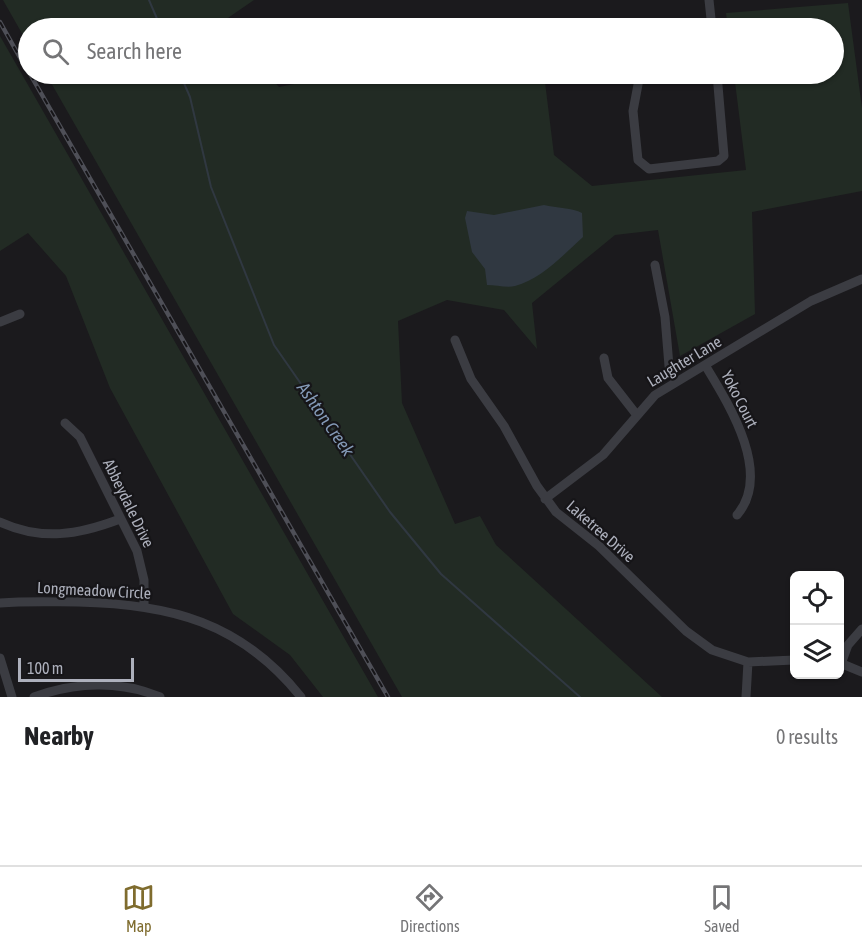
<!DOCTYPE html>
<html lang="en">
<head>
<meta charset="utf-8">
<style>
	:root { --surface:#fff; --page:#f6f6f6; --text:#202124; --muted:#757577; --line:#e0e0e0; --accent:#7f6c2e }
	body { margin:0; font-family:"Asap Condensed",sans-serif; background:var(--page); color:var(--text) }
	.controls { position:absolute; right:18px; bottom:18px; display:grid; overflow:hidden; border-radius:9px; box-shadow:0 2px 4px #0004 }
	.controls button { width:54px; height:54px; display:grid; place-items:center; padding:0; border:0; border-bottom:2px solid var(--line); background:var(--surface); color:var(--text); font:30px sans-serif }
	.scale { position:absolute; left:18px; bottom:15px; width:116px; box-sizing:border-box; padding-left:6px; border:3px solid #adb0bc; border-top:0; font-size:16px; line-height:21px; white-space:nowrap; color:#adb0bc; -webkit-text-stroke:4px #161518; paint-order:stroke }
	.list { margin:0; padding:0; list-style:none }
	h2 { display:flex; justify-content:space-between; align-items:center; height:78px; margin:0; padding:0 24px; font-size:26px }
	h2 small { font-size:20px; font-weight:400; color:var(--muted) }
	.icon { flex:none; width:33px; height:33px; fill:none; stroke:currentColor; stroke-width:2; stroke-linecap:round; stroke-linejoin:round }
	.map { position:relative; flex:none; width:862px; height:697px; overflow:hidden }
	.search { position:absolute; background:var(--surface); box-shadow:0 2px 4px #0004; left:18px; right:18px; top:18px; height:66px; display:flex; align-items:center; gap:15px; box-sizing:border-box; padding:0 21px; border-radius:33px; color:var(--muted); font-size:22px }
	.sheet { height:168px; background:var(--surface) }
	nav { display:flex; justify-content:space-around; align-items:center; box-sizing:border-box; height:84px; border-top:2px solid var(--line); background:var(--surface); font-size:16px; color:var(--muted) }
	nav a { display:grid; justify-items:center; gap:3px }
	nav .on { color:var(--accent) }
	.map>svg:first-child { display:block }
	.green { fill:#222b24 }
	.water { fill:#303841 }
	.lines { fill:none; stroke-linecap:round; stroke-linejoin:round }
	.stream { stroke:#303841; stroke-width:2 }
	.lane { stroke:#3b3c42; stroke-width:4.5 }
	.street { stroke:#3b3c42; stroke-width:9 }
	.rail-casing { stroke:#4e4f57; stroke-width:4.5 }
	.rail { stroke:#161518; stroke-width:2; stroke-dasharray:7; stroke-linecap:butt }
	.labels { text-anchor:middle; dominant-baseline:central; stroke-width:4.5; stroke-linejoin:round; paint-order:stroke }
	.street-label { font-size:16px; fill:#adb0bc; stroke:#161518 }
	.water-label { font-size:18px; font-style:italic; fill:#849ab7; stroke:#161518 }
</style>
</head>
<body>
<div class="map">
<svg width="862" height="697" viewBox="0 0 862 697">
	<rect width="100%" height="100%" fill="#1b1a1d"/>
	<path class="green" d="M3,0h251l-32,22 6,6h-200v16z
		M848,3l14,105v83l-110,21 3,102 -75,42 -22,-126 -43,5 -83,68 5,46 -33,-39 -57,-10 -49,21 4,82 53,121 25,-8 16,29 166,152h-260l-356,-623h221l12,13 25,-5 7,-8h233l10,81 38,31 154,-16 -12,-96h100v-46h-106l-2,-15z
		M0,36l378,661h-55l-33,-42 -57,-41 -123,-226 -44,-112 -38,-43 -28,18z"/>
	<path class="water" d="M544,205c12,3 29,3 38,8l1,24c-19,17 -41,42 -68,49 -8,2 -19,-1 -28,-1l-2,-16 -13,-17 -7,-34 2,-7 27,4z"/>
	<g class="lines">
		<path class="stream" d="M149,0l12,28
			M180,74l10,23 21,90 63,158 116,167 51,62 139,123"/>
		<path class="lane" d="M611,74l27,5"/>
		<path class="street" d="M709,0l3,28
			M640,74l-7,37 5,49 11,9 69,-8 6,-5 -7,-82
			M655,265l10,52 4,49 7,16
			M0,322l20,-8
			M455,340l16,39 33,47 33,60 19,26 43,34 87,85 26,19 36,12 46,-2
			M604,358l4,20 28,36
			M705,365c23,38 68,108 32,150
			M65,423l15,14 57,114 7,29v25
			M545,499l58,-44 52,-60 156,-94 51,-22
			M0,522c42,19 78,13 120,-3
			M0,603c26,-2 52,-1 78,-1 92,2 163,20 223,95
			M0,658l12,39
			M840,663l22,9
			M841,664l7,-19 14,-16
			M34,697c41,-15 86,-17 126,0
			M746,697l2,-35"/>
		<g class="rail-casing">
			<path id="rail" d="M0,22l28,50
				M30,74l358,623"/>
		</g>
		<use href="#rail" class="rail"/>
	</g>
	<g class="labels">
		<g class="street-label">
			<text transform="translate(684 361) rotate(-31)">Laughter Lane</text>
			<text transform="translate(740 399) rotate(63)">Yoko Court</text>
			<text transform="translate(129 503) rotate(64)">Abbeydale Drive</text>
			<text transform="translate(601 531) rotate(41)">Laketree Drive</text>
			<text transform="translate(94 590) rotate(3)">Longmeadow Circle</text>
		</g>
		<g class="water-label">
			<text transform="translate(326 419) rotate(55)">Ashton Creek</text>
		</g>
	</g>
</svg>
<div class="controls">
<button><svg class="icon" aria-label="locate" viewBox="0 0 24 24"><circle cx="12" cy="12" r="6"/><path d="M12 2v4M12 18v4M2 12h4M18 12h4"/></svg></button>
<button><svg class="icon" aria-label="layers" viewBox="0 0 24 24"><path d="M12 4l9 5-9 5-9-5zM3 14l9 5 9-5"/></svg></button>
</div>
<div class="scale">100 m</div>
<div class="search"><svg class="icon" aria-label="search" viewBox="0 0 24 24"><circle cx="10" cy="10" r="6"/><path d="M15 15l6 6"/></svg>Search here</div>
</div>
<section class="sheet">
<h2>Nearby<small>0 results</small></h2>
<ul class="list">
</ul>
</section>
<nav>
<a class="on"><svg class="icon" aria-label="map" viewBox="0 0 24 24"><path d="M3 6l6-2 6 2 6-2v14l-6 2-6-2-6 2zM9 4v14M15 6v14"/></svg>Map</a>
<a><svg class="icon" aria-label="directions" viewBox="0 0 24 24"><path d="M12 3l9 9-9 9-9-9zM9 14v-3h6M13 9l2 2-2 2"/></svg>Directions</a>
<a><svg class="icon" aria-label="saved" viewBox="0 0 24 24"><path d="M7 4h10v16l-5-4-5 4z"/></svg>Saved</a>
</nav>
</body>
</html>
